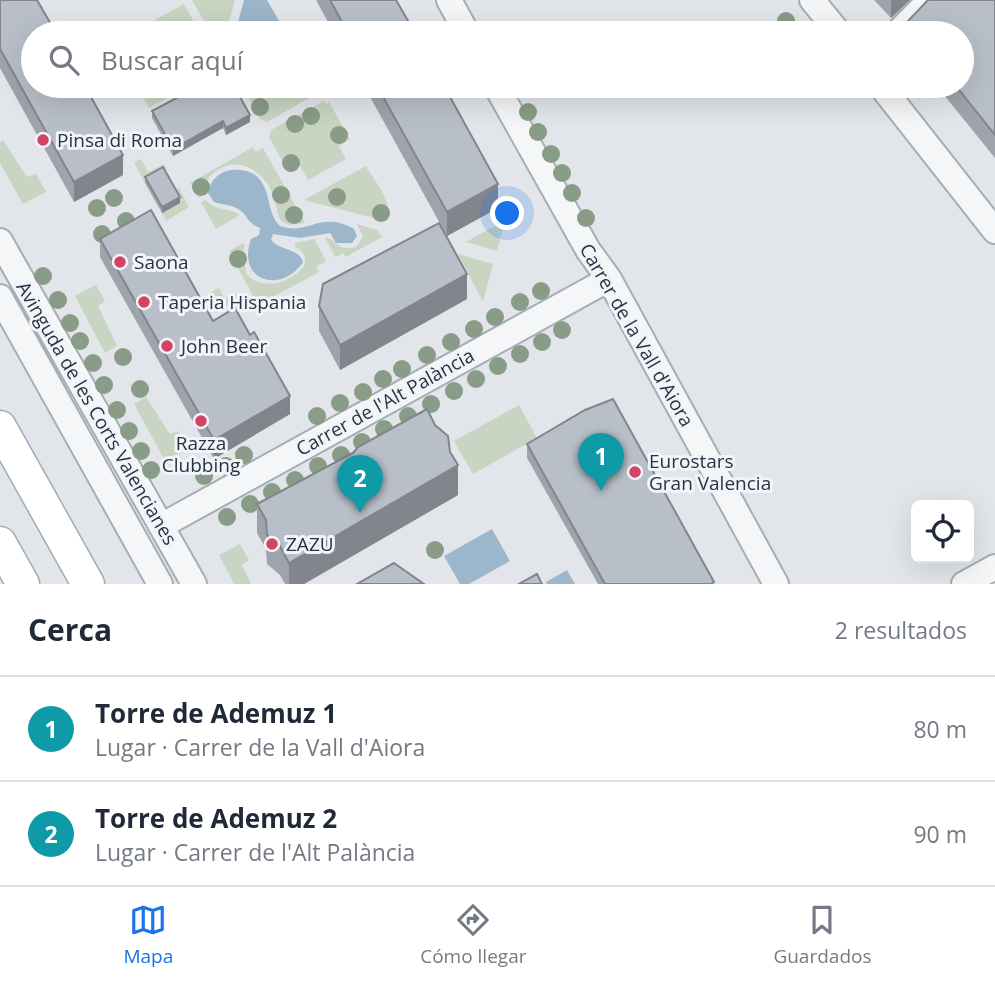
<!DOCTYPE html>
<html lang="es">
<head>
<meta charset="utf-8">
<style>
	:root { --surface:#fff; --page:#f6f6f7; --text:#1f2937; --muted:#747a83; --line:#e0e1e3; --accent:#1a73e8 }
	body { margin:0; font-family:"Open Sans",sans-serif; background:var(--page); color:var(--text) }
	.controls { position:absolute; right:21px; bottom:21px; display:grid; overflow:hidden; border-radius:10px; box-shadow:0 7px 28px #0002 }
	.controls button { width:63px; height:63px; display:grid; place-items:center; padding:0; border:0; border-bottom:2px solid var(--line); background:var(--surface); color:var(--text); font:35px sans-serif }
	.you { position:absolute; left:508px; top:214px; width:24px; height:24px; margin:-18px; border:5px solid #fff; border-radius:50%; background:#1a73e8; box-shadow:0 0 0 10px #1a73e833 }
	.badge { display:grid; place-items:center; width:46px; height:46px; border-radius:50%; background:var(--accent); color:#fff; font-size:23px; font-weight:700 }
	.pin { position:absolute; translate:-50% -58px; filter:drop-shadow(0 2px 4px #0008) }
	.pin::after { content:''; position:absolute; top:37px; width:24px; height:21px; background:inherit; clip-path:polygon(0 0,100% 0,50% 100%) }
	.list { margin:0; padding:0; list-style:none }
	h2 { display:flex; justify-content:space-between; align-items:center; height:91px; margin:0; padding:0 28px; font-size:30px }
	h2 small { font-size:23px; font-weight:400; color:var(--muted) }
	.list li { display:grid; grid-template-columns:46px 1fr auto; gap:21px; align-items:center; box-sizing:border-box; height:105px; padding:0 28px; border-top:2px solid var(--line) }
	.list b { display:block; font-size:26px; white-space:nowrap }
	.list p { margin:0; font-size:23px; white-space:nowrap; color:var(--muted) }
	.list em { font-size:23px; font-style:normal; color:var(--muted) }
	.icon { flex:none; width:38px; height:38px; fill:none; stroke:currentColor; stroke-width:2; stroke-linecap:round; stroke-linejoin:round }
	.map { position:relative; flex:none; width:995px; height:584px; overflow:hidden }
	.search { position:absolute; background:var(--surface); box-shadow:0 7px 28px #0002; left:21px; right:21px; top:21px; height:77px; display:flex; align-items:center; gap:18px; box-sizing:border-box; padding:0 24px; border-radius:38px; color:var(--muted); font-size:26px }
	.sheet { height:301px; background:var(--surface) }
	nav { display:flex; justify-content:space-around; align-items:center; box-sizing:border-box; height:98px; border-top:2px solid var(--line); background:var(--surface); font-size:19px; color:var(--muted) }
	nav a { display:grid; justify-items:center; gap:4px }
	nav .on { color:var(--accent) }
	.map>svg:first-child { display:block }
	.green { fill:#c8d5c2 }
	.water { fill:#9cb6cb }
	.lines { fill:none; stroke-linecap:round; stroke-linejoin:round }
	.minor-casing { stroke:#a7adb5; stroke-width:28 }
	.major-casing { stroke:#a0abb6; stroke-width:35 }
	.minor { stroke:#f4f6f8; stroke-width:24 }
	.major { stroke:#fff; stroke-width:32 }
	.tree { fill:#899c87 }
	.wall { fill:#9fa4ac }
	.shaded-wall { fill:#82868c }
	.building { fill:#b9bfc8; stroke:#82868c; stroke-width:2 }
	.poi-dot { fill:#d24463; stroke:#f1f4f8; stroke-width:2.5 }
	.labels { text-anchor:middle; dominant-baseline:central; stroke-width:6; stroke-linejoin:round; paint-order:stroke }
	.poi-label { font-size:19px; fill:#293443; stroke:#f1f4f8; text-anchor:start }
	.street-label { font-size:19px; fill:#293443; stroke:#f1f4f8 }
</style>
</head>
<body>
<div class="map">
<svg width="995" height="584" viewBox="0 0 995 584">
	<rect width="100%" height="100%" fill="#e2e6ea"/>
	<path class="green" d="M192,0h43l-9,33h-15z
		M184,4l16,29h-40l-7,-12z
		M136,86h45l2,4 -34,18z
		M242,86h21l7,11 21,-11 31,1 -3,2 1,3 -53,30 -6,-2z
		M324,101l2,3 3,-2 21,37 -11,7 7,13 -38,21 -8,-14 -11,7 -20,-36 2,-7z
		M3,140l24,37 9,-3 10,18 -23,12 -23,-41v-21z
		M253,147l3,5 7,-4 42,75 -16,2 -8,-4c-5,-8 -4,-18 -8,-27 -10,-23 -34,-39 -57,-23 -9,7 -13,13 -12,24l-5,3 -9,-15z
		M141,159l7,13 16,-8 3,6 -22,13 -11,-21z
		M366,166c8,14 30,40 20,55l-82,-21z
		M179,188l10,19 -23,14 -4,-8 18,-10 -6,-12z
		M206,200c9,11 22,7 34,15l-24,14 -15,-27z
		M505,220l-8,31 -31,-9z
		M357,224l20,6 5,7 -36,20 -2,-4 -9,4 -10,-20c13,3 11,15 31,10l7,-10z
		M314,239l12,22 -10,6 3,5 -61,33 -29,-54 15,-8v19l3,13c17,16 44,8 57,-9 3,-9 -1,-16 -9,-19v-4z
		M458,254l35,10 -10,38z
		M96,285l9,16 -7,5 19,40 -12,7 -30,-57z
		M219,288l6,11 12,-6 3,6 -21,11 -9,-17z
		M146,397l24,37 8,-3 10,18 -23,12 -31,-57z
		M519,405l18,33 -64,36 -19,-33z
		M240,544l9,16 -7,5 9,19h-17l-15,-29z"/>
	<path class="water" d="M244,0h23l15,26 -15,7h-32z
		M231,170c46,-3 31,41 49,56 30,10 39,-16 74,3l3,7 -5,7h-16l-6,-10 -30,5 -27,-4 -2,6c9,11 28,8 32,22 -22,33 -67,19 -52,-23l8,-4 1,-7c-15,-6 -11,-13 -22,-19 -7,-5 -16,-4 -24,-7l-6,-9c2,-13 11,-21 23,-23z
		M492,529l18,32 -41,23h-9l-16,-28z
		M567,570l8,14h-28l-1,-2z"/>
	<g class="lines">
		<g class="minor-casing">
			<path id="minor" d="M449,0l18,33
				M812,0l27,33
				M897,33l33,-33
				M496,86l92,164 21,29 167,305
				M881,86l114,145
				M0,241l194,343
				M0,297l160,287
				M161,526l448,-247
				M964,584l31,-17"/>
		</g>
		<g class="major-casing">
			<path id="major" d="M0,427l88,157
				M0,543l23,41"/>
		</g>
		<use href="#minor" class="minor"/>
		<use href="#major" class="major"/>
	</g>
	<g class="tree">
		<circle cx="786" cy="21" r="9"/>
		<circle cx="260" cy="107" r="9"/>
		<circle cx="528" cy="112" r="9"/>
		<circle cx="311" cy="116" r="9"/>
		<circle cx="295" cy="124" r="9"/>
		<circle cx="538" cy="132" r="9"/>
		<circle cx="339" cy="135" r="9"/>
		<circle cx="551" cy="154" r="9"/>
		<circle cx="291" cy="163" r="9"/>
		<circle cx="562" cy="173" r="9"/>
		<circle cx="201" cy="187" r="9"/>
		<circle cx="572" cy="193" r="9"/>
		<circle cx="281" cy="195" r="9"/>
		<circle cx="337" cy="197" r="9"/>
		<circle cx="114" cy="198" r="9"/>
		<circle cx="97" cy="208" r="9"/>
		<circle cx="381" cy="213" r="9"/>
		<circle cx="294" cy="215" r="9"/>
		<circle cx="586" cy="218" r="9"/>
		<circle cx="126" cy="221" r="9"/>
		<circle cx="102" cy="234" r="9"/>
		<circle cx="238" cy="259" r="9"/>
		<circle cx="43" cy="276" r="9"/>
		<circle cx="541" cy="291" r="9"/>
		<circle cx="58" cy="300" r="9"/>
		<circle cx="520" cy="302" r="9"/>
		<circle cx="495" cy="317" r="9"/>
		<circle cx="70" cy="323" r="9"/>
		<circle cx="474" cy="329" r="9"/>
		<circle cx="562" cy="330" r="9"/>
		<circle cx="80" cy="341" r="9"/>
		<circle cx="451" cy="342" r="9"/>
		<circle cx="542" cy="342" r="9"/>
		<circle cx="520" cy="354" r="9"/>
		<circle cx="427" cy="355" r="9"/>
		<circle cx="123" cy="357" r="9"/>
		<circle cx="93" cy="363" r="9"/>
		<circle cx="498" cy="366" r="9"/>
		<circle cx="402" cy="369" r="9"/>
		<circle cx="383" cy="379" r="9"/>
		<circle cx="476" cy="379" r="9"/>
		<circle cx="104" cy="385" r="9"/>
		<circle cx="140" cy="389" r="9"/>
		<circle cx="454" cy="391" r="9"/>
		<circle cx="363" cy="392" r="9"/>
		<circle cx="340" cy="403" r="9"/>
		<circle cx="431" cy="404" r="9"/>
		<circle cx="117" cy="410" r="9"/>
		<circle cx="317" cy="416" r="9"/>
		<circle cx="408" cy="416" r="9"/>
		<circle cx="384" cy="429" r="9"/>
		<circle cx="129" cy="431" r="9"/>
		<circle cx="362" cy="442" r="9"/>
		<circle cx="141" cy="451" r="9"/>
		<circle cx="244" cy="455" r="9"/>
		<circle cx="341" cy="455" r="9"/>
		<circle cx="226" cy="466" r="9"/>
		<circle cx="318" cy="466" r="9"/>
		<circle cx="151" cy="470" r="9"/>
		<circle cx="204" cy="476" r="9"/>
		<circle cx="295" cy="480" r="9"/>
		<circle cx="272" cy="492" r="9"/>
		<circle cx="250" cy="504" r="9"/>
		<circle cx="227" cy="517" r="9"/>
		<circle cx="435" cy="550" r="9"/>
	</g>
	<path class="wall" d="M0,0l123,175 -49,27 -74,-134z
		M316,0h80l19,33h-81z
		M874,0h36l-19,18z
		M995,0v158l-55,-68v-4h22v-53h-54v-12z
		M364,86h80l54,122 -51,28z
		M152,111l98,11 -24,13 -3,-7 -50,28 -21,-38z
		M145,177l35,26 -18,10 -17,-30z
		M100,239l113,82 77,93 -76,45 -114,-202z
		M467,299l-127,71 -21,-39v-25z
		M527,444l187,140h-116l-71,-126z
		M353,453l105,42 -154,89h-19l-5,-9 -13,-11 -1,-15 -9,-16v-29z"/>
	<path class="shaded-wall" d="M891,0h19l-19,18z
		M250,115v7l-24,13v-7z
		M223,121v7l-50,28v-7z
		M123,155v20l-49,27v-20z
		M498,184v24l-51,28v-24z
		M180,197v6l-18,10v-6z
		M467,274v25l-127,71v-25z
		M290,396v18l-76,45v-19z
		M458,465v30l-154,89h-15v-21z"/>
	<path class="building" d="M0,0h37l19,33h-23v53h52l38,69 -49,27 -74,-133z
		M330,0h66l19,33h-67z
		M928,0h67v135l-39,-49h6v-53h-45l-9,-12z
		M199,86h35l16,29 -24,13 -3,-7 -50,28 -21,-38z
		M377,86h67l54,98 -51,28z
		M163,167l17,30 -18,10 -17,-30z
		M151,210l62,111 22,-13 15,27 4,-3 36,64 -76,44 -114,-201z
		M439,223l28,51 -127,71 -21,-39 4,-22z
		M613,399l101,183 -3,2h-106l-78,-140 58,-34z
		M427,409l8,16 13,11 2,16 8,13 -169,98 -9,-17 -13,-11 -1,-15 -9,-16 96,-51 5,-6z
		M394,563l30,21h-67z
		M537,574l5,10h-23z"/>
	<g class="poi-dot">
		<circle cx="43" cy="140" r="7"/>
		<circle cx="120" cy="262" r="7"/>
		<circle cx="144" cy="302" r="7"/>
		<circle cx="167" cy="346" r="7"/>
		<circle cx="201" cy="421" r="7"/>
		<circle cx="635" cy="472" r="7"/>
		<circle cx="272" cy="544" r="7"/>
	</g>
	<g class="labels">
		<g class="poi-label">
			<text x="57" y="140">Pinsa di Roma</text>
			<text x="134" y="262">Saona</text>
			<text x="158" y="302">Taperia Hispania</text>
			<text x="181" y="346">John Beer</text>
			<text x="201" y="443" text-anchor="middle">Razza<tspan x="201" dy="22">Clubbing</tspan></text>
			<text x="649" y="461">Eurostars<tspan x="649" dy="22">Gran Valencia</tspan></text>
			<text x="286" y="544">ZAZU</text>
		</g>
		<g class="street-label">
			<text transform="translate(637 335) rotate(60)">Carrer de la Vall d'Aiora</text>
			<text transform="translate(385 402) rotate(-29)">Carrer de l'Alt Palància</text>
			<text transform="translate(97 413) rotate(60)">Avinguda de les Corts Valencianes</text>
		</g>
	</g>
</svg>
<div class="controls">
<button><svg class="icon" aria-label="locate" viewBox="0 0 24 24"><circle cx="12" cy="12" r="6"/><path d="M12 2v4M12 18v4M2 12h4M18 12h4"/></svg></button>
</div>
<div class="you"></div>
<div class="pin badge" style="left:601px;top:491px;background:#0f9aa8">1</div>
<div class="pin badge" style="left:360px;top:513px;background:#0f9aa8">2</div>
<div class="search"><svg class="icon" aria-label="search" viewBox="0 0 24 24"><circle cx="10" cy="10" r="6"/><path d="M15 15l6 6"/></svg>Buscar aquí</div>
</div>
<section class="sheet">
<h2>Cerca<small>2 resultados</small></h2>
<ul class="list">
<li><span class="badge" style="background:#0f9aa8">1</span><div><b>Torre de Ademuz 1</b><p>Lugar · Carrer de la Vall d'Aiora</p></div><em>80 m</em></li>
<li><span class="badge" style="background:#0f9aa8">2</span><div><b>Torre de Ademuz 2</b><p>Lugar · Carrer de l'Alt Palància</p></div><em>90 m</em></li>
</ul>
</section>
<nav>
<a class="on"><svg class="icon" aria-label="map" viewBox="0 0 24 24"><path d="M3 6l6-2 6 2 6-2v14l-6 2-6-2-6 2zM9 4v14M15 6v14"/></svg>Mapa</a>
<a><svg class="icon" aria-label="directions" viewBox="0 0 24 24"><path d="M12 3l9 9-9 9-9-9zM9 14v-3h6M13 9l2 2-2 2"/></svg>Cómo llegar</a>
<a><svg class="icon" aria-label="saved" viewBox="0 0 24 24"><path d="M7 4h10v16l-5-4-5 4z"/></svg>Guardados</a>
</nav>
</body>
</html>
